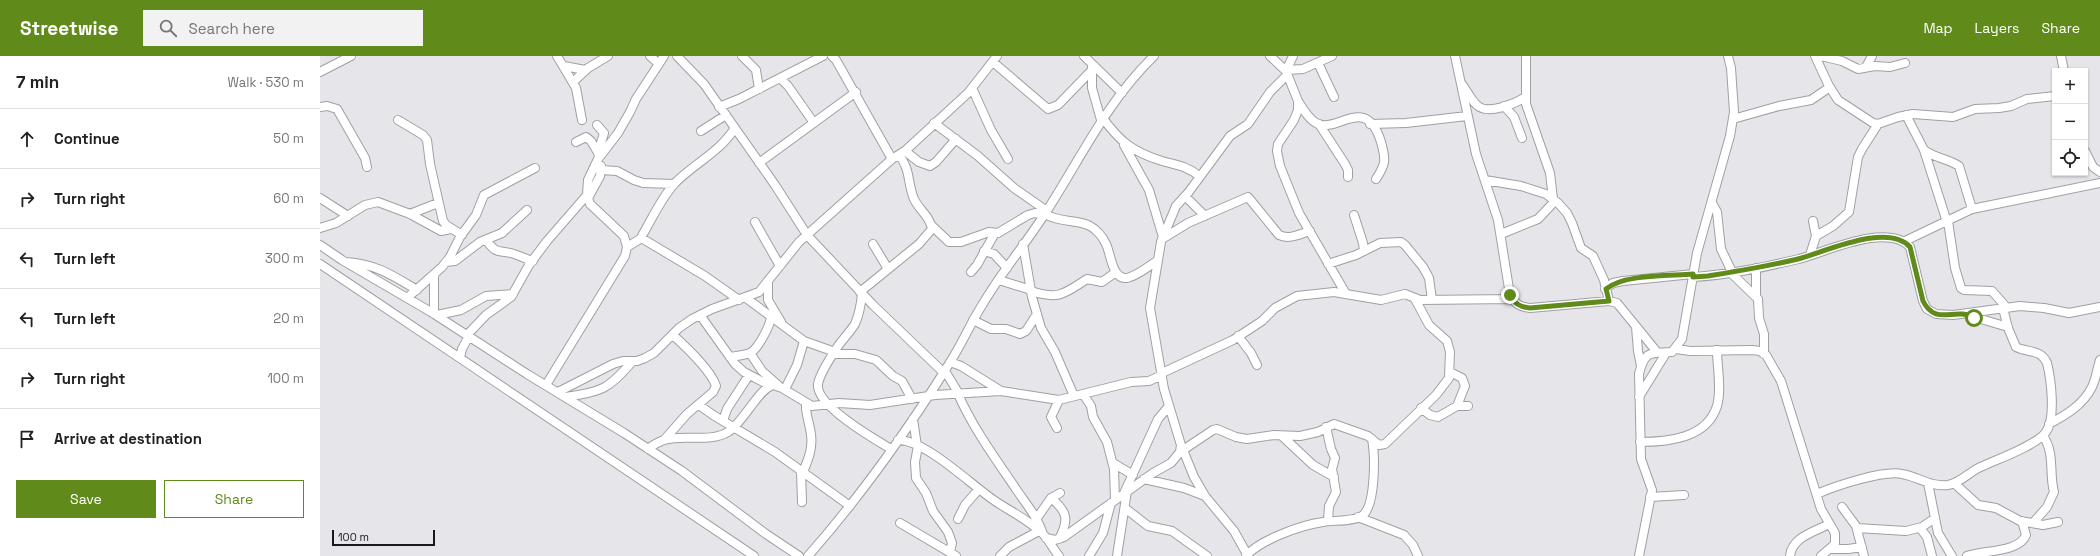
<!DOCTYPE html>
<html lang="en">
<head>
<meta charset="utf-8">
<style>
	:root { --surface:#fff; --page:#f2f2f2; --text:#222; --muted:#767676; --line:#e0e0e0; --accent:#608b1a }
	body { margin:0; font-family:"Space Grotesk",sans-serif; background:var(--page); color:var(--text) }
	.controls { position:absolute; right:12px; top:12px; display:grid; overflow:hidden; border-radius:0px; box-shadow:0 1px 3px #0004 }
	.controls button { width:36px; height:36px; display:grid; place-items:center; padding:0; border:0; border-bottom:1px solid var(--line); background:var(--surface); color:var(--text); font:20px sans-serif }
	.scale { position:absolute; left:12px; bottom:10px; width:103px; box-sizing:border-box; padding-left:4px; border:2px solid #18191a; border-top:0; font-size:11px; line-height:14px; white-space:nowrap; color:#18191a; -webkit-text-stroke:3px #e6e6ea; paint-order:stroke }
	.stop { position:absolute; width:12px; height:12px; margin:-9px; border:3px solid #608b1a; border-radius:50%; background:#fff }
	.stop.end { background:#608b1a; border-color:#fff; box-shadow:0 1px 4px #0008 }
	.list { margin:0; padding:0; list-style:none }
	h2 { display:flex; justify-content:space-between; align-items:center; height:52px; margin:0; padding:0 16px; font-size:17px }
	h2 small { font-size:13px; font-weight:400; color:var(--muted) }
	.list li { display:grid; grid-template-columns:26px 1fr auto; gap:12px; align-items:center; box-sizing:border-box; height:60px; padding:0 16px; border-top:1px solid var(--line) }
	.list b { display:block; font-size:15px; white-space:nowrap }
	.list em { font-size:13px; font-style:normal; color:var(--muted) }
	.actions { display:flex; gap:8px; padding:12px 16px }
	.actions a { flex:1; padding:9px 0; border:1px solid var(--accent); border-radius:0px; text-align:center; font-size:14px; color:var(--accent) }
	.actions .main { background:var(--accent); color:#fff }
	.icon { flex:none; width:22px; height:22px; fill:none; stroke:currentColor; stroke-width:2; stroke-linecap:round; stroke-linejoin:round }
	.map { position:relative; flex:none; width:1780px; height:500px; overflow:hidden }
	header { display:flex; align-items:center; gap:24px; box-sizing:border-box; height:56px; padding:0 20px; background:var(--accent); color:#fff }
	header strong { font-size:19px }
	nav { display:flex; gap:22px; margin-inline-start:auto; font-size:14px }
	.search { width:280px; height:36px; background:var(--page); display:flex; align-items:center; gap:10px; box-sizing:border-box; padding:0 14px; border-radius:0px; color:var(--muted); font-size:15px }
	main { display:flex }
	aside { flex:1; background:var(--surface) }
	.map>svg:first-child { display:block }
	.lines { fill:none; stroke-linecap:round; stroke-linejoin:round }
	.minor-casing { stroke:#9fa0a3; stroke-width:10 }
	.minor { stroke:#fff; stroke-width:8 }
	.route { stroke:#608b1a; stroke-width:5 }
</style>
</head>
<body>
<header>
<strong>Streetwise</strong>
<div class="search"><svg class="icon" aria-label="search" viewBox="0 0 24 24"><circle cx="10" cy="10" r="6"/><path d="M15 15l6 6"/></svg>Search here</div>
<nav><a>Map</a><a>Layers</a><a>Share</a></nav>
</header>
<main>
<aside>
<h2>7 min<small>Walk · 530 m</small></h2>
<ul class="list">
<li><svg class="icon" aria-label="ahead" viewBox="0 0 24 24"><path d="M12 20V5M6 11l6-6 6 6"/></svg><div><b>Continue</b></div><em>50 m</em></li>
<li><svg class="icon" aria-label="right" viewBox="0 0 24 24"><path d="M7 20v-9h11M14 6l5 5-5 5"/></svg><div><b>Turn right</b></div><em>60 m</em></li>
<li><svg class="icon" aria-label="left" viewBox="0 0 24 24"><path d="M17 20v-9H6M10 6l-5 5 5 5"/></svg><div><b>Turn left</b></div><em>300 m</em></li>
<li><svg class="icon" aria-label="left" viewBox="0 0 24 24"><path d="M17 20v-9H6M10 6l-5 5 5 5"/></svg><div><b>Turn left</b></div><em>20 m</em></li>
<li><svg class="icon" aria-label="right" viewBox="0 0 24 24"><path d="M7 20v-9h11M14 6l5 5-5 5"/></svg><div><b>Turn right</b></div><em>100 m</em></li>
<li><svg class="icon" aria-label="arrive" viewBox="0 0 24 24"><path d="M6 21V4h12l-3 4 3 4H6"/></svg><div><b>Arrive at destination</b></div></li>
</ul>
<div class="actions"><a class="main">Save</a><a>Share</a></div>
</aside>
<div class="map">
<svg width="1780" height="500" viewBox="0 0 1780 500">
	<rect width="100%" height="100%" fill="#e6e6ea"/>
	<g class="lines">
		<g class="minor-casing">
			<path id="minor" d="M237,0l19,32 6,32
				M330,0l9,8
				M357,0l27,28 71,101 32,50 66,70 70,67
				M422,0l14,14 3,19
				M512,0l4,4 56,99
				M764,0l38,37
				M950,0l16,15 12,30v9l-4,10 -16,24 -1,7 3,15 19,47 47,81
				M1135,0l21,98 22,66 12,75c5,9 10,12 20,13l79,-7 8,2 40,49
				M1206,0v48l24,69 3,26
				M1495,0l14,30 9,14 35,23 5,1 20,-7 15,-3 40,3 22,-8 24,-1 12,-2 16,-7 28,-3
				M1501,0l21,5 16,8 17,-3 15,1 15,-4
				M1741,0l3,15
				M673,6l55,47 10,-4 33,-34
				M998,7l16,34
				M772,8v24l9,32
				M244,10l21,4
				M1546,11l6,-11
				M966,14l17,-1 29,-13
				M966,15l7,-15
				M0,16l31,-16
				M460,22l8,8 26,37
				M253,26l15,-14 20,-12
				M1141,27c6,7 10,18 17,23 11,9 38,-3 48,-9
				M652,32l19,42 17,29
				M978,45c5,8 11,19 20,23 21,8 48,-30 63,18 5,18 5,22 -5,37
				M1184,50l10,11 8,21
				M0,51l7,-1 10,3 28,49 2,9
				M399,51l20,-8 84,-43
				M1586,59l18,35 23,72
				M782,61c18,25 31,35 60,44 14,4 25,5 37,15
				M1413,63l46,-13 32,-6 19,-13
				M78,64l25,15 4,5 3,24 13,57 3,4 16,10
				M614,67l44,33 36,32 33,23
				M999,68l26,40 3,6v7
				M1050,68l36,-1 61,-7
				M277,69l7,8 -6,20
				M381,75l25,-16
				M256,86l10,-5 5,4 9,15
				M804,89l25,45 14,47
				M1604,94c11,8 24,9 35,16l13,43
				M585,95l14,11 11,4 6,-4 20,-23
				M1765,95l8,16 7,5
				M439,107l97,-71
				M281,114l16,1 17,9 9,3 31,1
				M1165,124l36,6 25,8 12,9 9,10 5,10 9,25 12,8 11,24 5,21
				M865,140l20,20
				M0,142l28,18
				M268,142l12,-22 1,-10
				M1392,147l5,9 4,37 11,23
				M90,158l28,-11
				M725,158c15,9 32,5 45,12 6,3 13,11 16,18 5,10 6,36 21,34 12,-3 20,-11 30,-17
				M1034,159l9,28 1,8
				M1628,165l7,47 6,20 3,2 28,1 15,17
				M435,166l25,44
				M612,170l17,16h12l28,-10 9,1 30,-18 7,-2 9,2
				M0,172l16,-5 29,-18 13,-3 32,12 31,17 10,-2
				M1181,178l37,-15 17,-18
				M1496,180l17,-10 16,-14 9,-55 4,-8 16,-25
				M320,183c11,-18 20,-39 34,-55 19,-20 45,-31 61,-56
				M842,183l26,-16 60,-26 31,38c10,5 21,-1 31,-4
				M166,184c12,16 12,9 28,14 6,2 12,5 19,7
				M1585,185l67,-32 128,-26
				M553,188l15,25
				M703,188l9,53 9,31 14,24 19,44
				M0,189l22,15 89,52 96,62 97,59 58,38 84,63 33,22
				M307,191l13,-8h3l62,37 34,24
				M664,195l10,3 13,14
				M1490,199l6,-19 -3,-15
				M26,206c30,2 46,13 71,28
				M126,206l9,-1 25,-19 22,-9 25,-23
				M0,208l434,292
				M1008,208l28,-9 24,-12 21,-1 4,3 18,22 6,11 3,22
				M1436,212v27
				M651,216l6,-7 18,-32
				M1411,217l27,26 1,19 5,16v20
				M114,219v39
				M1373,221c35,-2 71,-10 106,-18 26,-7 89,-37 111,-12l13,54 4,8 9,5 17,1 67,-9 24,2 25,5 31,-6
				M679,224l32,10
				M448,226v18l13,22
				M1285,233l8,-6 10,-2 70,-7
				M711,235c28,9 33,3 56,-12l15,3 14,-10
				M540,236l59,-48 13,-15c-2,-13 -13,-19 -18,-30 -7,-17 -3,-29 -15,-44
				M542,238c-1,10 -3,21 -7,30 -5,8 -12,15 -17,22 -6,10 -18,26 -20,38 -3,21 56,55 73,65
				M87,242l35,-31 8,-10 10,-20 16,-22 8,-20 51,-27
				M426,242l58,43 31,11
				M1647,257l7,4 34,10
				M117,259l24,-5 25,-14 27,-2
				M380,259l35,49 9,8 25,13
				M653,264l18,9h15l14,5 6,-3 11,-17
				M1316,271l2,24 3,15
				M147,279l19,-20 25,-18 18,-32 18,-24 40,-46
				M918,280l13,17 6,12
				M1356,293l14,2 62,-1 8,1 6,4 15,26 40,128 14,24v11l-14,12
				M430,297l12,18 17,15
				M514,298h21l21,6 17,16 9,5 10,18
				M410,301c6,-1 15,-2 20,-4 8,-4 20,-27 21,-36
				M140,302l2,-9 7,-13
				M630,306l11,4 40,25
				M625,315l14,23
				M1130,316l12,6 3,8 -8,20
				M842,317l71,-33 29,-19 13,-13 22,-12 37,-4 47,8 24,-6 15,6 92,-1
				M226,329l79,-129 2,-9 -3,-11 -34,-32 -3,-9 1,-15 10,-21 20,-26 12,-21 6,-13 28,-43
				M465,333l12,-24 7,-24
				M238,336l55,-28 10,-3h14l8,-3 9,-5 25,-25 13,-9 20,-10 47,-17 40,-50 93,-83 14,-9 62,-57 29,-37
				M638,338c15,34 37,64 58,95 10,15 21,27 27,45
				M763,338l8,12 2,11 14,25 7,27 1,31
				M246,341c37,-6 41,-7 66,-35
				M1319,341l27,-44
				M379,349l14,10 62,37 75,54
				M1101,352l9,7 8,2 19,-11h11
				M593,363l4,27
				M403,365l4,-12 22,-34
				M1729,368c17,-9 34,-19 43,-37 4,-8 5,-18 8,-27
				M1006,371l5,22 4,9 -3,11 4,23 -7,14 -1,15
				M737,372l-6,-11 8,-17
				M962,380l31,29 21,12
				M344,384l23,-26 26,-22 3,-6c-5,-16 -30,-39 -43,-51
				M578,384c28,0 73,45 97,61 16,11 33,18 48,33 6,6 10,15 16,22
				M1320,386c29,0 67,-4 77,-36 5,-17 0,-39 0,-56
				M598,390l-3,16 1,16 10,15 7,18 15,21 4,11 -2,9
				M328,393c5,-4 10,-7 16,-9 21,-6 45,3 64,-8 15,-9 31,-44 45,-47l9,3 30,18 27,-3 31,2 65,-10 66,-4 58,9 72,-18 18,-1 13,-6
				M863,394l11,27 11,19 29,35 14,25
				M860,396l33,-22 4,-1 19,8 11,2 27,-4 26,1 18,-4 16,-8 34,12 11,9 6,-1 51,-49 13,-17 1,-26 -3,-11 -18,-16 -14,-26
				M793,407l20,12
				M481,416l1,30
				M483,416c5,-12 10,-24 8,-37 -1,-11 -6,-21 -5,-32
				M824,423l40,9 21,8
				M1608,427l10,50 14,23
				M1634,427l24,22 18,3 24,13 23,4 15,-3
				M805,435l33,-72 11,-13
				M1497,438c18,-8 66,-24 85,-20 17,3 28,13 46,11 13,-2 23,-15 35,-19 15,-7 54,-21 63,-34 10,-14 5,-53 1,-69 -6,-14 -19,-10 -31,-16l-8,-19 -5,-20
				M1330,441l34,-2
				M731,442c17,14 18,22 8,41
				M1522,451l14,19 8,30
				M805,452l23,18 24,5 35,25
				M1038,461l46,18 9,10 5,11
				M717,462l14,-20 9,-5
				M638,463l7,-14 14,-16
				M580,467l56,33
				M1713,467l14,-16 7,-15c-5,-18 1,-40 -11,-56
				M1537,472l49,3 16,-4 13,-9
				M1600,472l7,9 5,19
				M726,482l9,2 9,-3 89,-64 18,-10 9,-11 1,-7 -17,-56 -14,-81 11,-66 15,-36 12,-13 42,-57 18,-12 22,-32 17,-17
				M1511,493h17l14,-2
				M488,500c53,-60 99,-125 141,-192 13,-20 22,-42 35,-62 19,-32 44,-61 64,-93 35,-55 59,-107 106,-153
				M680,500l9,-9 30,-16
				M769,500l14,-23 8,-30
				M797,500l10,-65
				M926,500c14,-16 55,-31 77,-34 11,-2 29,0 39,-6 14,-10 13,-61 10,-77
				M1319,500l13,-66 -11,-31 -2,-85c6,-25 12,-20 33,-22l10,-13 15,-86 33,-117 4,-24 -3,-44 -3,-12
				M1470,500c2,-19 24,-24 39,-32
				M1647,500c15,-6 52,-3 59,-21l-4,-14"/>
		</g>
		<use href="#minor" class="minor"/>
	</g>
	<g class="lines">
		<path class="route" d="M1190,239c5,9 10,12 20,13l79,-7 -3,-12c18,-15 63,-13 87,-15v3l15,-1c30,-5 61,-10 90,-17 27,-7 90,-37 112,-12l13,54c13,26 33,5 51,17"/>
	</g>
</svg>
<div class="controls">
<button>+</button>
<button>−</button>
<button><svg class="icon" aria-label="locate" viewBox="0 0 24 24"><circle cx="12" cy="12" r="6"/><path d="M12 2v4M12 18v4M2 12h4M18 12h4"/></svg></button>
</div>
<div class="scale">100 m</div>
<div class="stop" style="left:1654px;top:262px"></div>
<div class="stop end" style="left:1190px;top:239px"></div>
</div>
</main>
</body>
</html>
